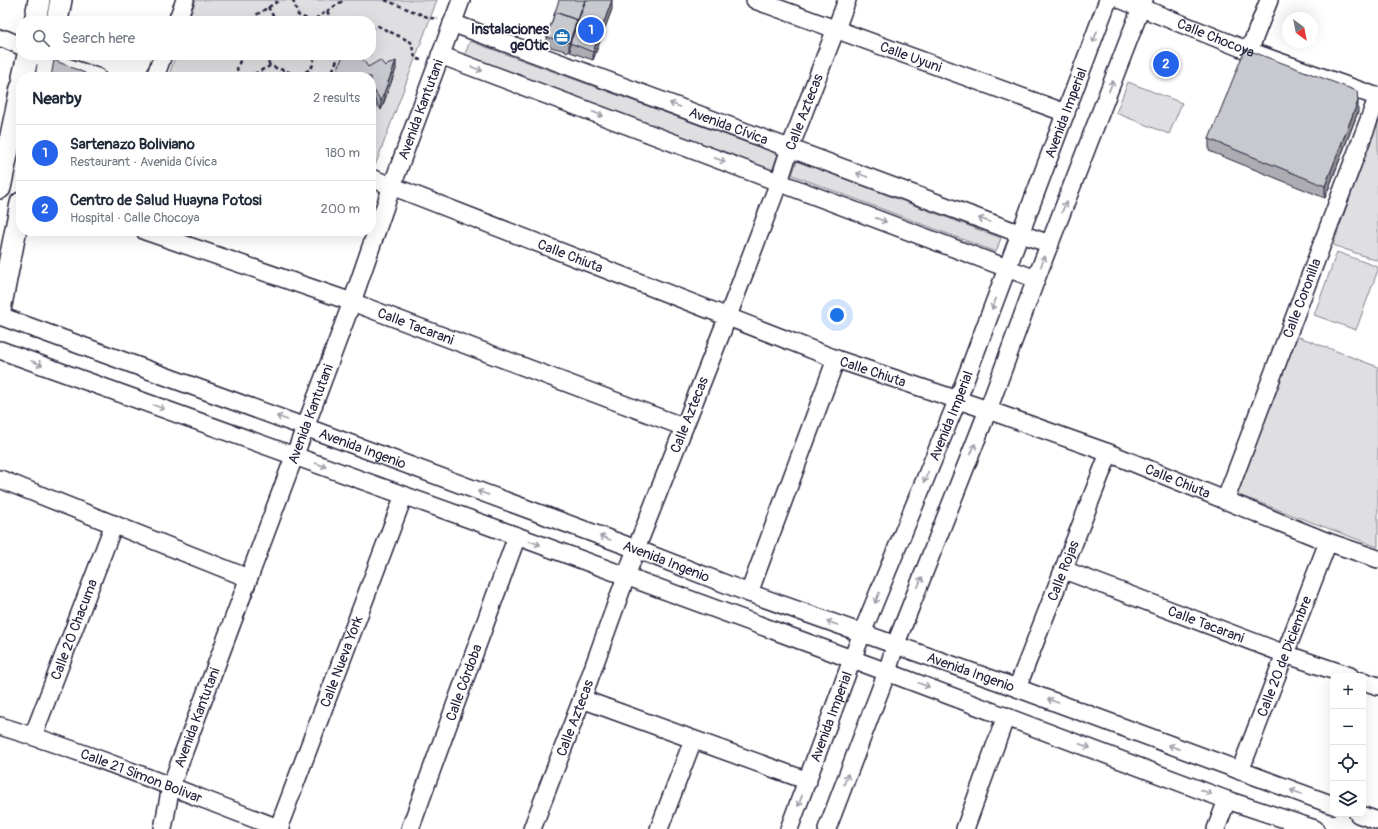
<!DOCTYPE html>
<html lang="en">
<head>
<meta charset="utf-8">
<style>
	:root { --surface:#fff; --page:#f6f6f7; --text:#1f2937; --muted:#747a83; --line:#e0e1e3; --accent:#2563eb }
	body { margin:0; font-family:Pangolin,sans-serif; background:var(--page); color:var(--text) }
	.controls { position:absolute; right:12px; bottom:12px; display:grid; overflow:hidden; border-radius:8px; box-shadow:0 4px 16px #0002 }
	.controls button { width:36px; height:36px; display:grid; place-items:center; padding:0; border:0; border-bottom:1px solid var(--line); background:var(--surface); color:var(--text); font:20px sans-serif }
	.compass { position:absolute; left:1282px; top:12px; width:36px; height:36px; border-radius:50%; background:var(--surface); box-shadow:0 4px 16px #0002; rotate:148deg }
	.you { position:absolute; left:837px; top:315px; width:14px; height:14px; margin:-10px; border:3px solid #fff; border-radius:50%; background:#1a73e8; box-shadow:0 0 0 6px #1a73e833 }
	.badge { display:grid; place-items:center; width:26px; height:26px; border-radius:50%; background:var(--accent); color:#fff; font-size:13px; font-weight:700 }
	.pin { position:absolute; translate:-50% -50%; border:2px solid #fff; box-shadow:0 1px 4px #0006 }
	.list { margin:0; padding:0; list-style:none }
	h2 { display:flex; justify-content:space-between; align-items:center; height:52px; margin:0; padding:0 16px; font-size:17px }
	h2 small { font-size:13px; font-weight:400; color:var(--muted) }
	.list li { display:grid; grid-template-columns:26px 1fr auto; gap:12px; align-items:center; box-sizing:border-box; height:56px; padding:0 16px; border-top:1px solid var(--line) }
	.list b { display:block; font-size:15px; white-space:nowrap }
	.list p { margin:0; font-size:13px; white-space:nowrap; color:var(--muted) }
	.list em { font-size:13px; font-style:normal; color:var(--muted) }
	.icon { flex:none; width:22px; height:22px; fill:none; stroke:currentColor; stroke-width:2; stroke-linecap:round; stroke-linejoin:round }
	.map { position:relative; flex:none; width:1378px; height:829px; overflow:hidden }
	.search { position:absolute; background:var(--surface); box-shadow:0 4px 16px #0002; left:16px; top:16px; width:360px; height:44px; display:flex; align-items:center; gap:10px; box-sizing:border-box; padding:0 14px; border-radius:16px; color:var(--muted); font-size:15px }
	.panel { position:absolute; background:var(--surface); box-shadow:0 4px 16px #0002; left:16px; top:72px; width:360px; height:164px; border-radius:16px }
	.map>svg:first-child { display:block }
	.green { fill:#dfdfe2; stroke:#80808e }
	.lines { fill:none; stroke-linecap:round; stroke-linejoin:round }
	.minor-casing { stroke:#22223b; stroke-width:20 }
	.major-casing { stroke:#22223b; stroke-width:24 }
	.path { stroke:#22223b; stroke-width:2.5; stroke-dasharray:4 3; stroke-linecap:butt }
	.minor { stroke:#fff; stroke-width:17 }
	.major { stroke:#fff; stroke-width:21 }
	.wall { fill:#acacb2; stroke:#22223b }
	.shaded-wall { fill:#8c8c91; stroke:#22223b }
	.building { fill:#c8c8cf; stroke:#22223b }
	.oneway { stroke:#9c9ca7 }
	.labels { text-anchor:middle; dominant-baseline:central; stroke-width:3.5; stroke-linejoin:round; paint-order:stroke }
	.poi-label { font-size:14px; font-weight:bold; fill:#22223b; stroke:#fff; text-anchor:end }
	.street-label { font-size:14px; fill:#22223b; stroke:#fff }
</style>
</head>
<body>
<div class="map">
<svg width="1378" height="829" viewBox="0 0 1378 829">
	<rect width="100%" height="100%" fill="#fff"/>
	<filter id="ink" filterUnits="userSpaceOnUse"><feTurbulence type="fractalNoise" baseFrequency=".025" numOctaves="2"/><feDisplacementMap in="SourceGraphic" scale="8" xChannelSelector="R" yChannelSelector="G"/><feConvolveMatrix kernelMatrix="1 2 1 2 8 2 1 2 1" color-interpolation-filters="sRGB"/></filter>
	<g filter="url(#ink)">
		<path class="green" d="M196,0h241l-62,166 -4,-1v-88h-203l8,-22h195v-34h-183z
			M470,41l308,113 -6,17 -309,-112z
			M1128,82l54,21 -13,31 -53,-21z
			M1378,118v143l-45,-16z
			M797,161l204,77 -5,14 -204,-77z
			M1337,252l41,15v3l-22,60 -42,-15z
			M1294,335l84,32v180l-142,-53z"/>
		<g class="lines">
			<g class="minor-casing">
				<g id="minor">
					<path id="s1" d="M755,0l311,113"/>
					<path id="s2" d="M1122,0l127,51 129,46"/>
					<path d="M177,21l8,-21"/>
					<path id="s3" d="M452,23l569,211 29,10"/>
					<path d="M0,39h5l16,7"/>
					<path d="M1249,51l20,-51"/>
					<path d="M38,55l11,6 48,16"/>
					<path d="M440,55l596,224"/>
					<path d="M155,77l8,-22"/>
					<path id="s4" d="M371,178l465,181 152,51 121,43 219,89 50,17"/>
					<path id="s5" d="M145,231l207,71 332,125"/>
					<path id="s6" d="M0,316l305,111 331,122 113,44 268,95 316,117"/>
					<path d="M0,350l503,181 384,141 340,128 88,29"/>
					<path d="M0,479l248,99"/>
					<path id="s7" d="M1225,501l153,-405"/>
					<path id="s8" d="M1064,570l221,84 65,22"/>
					<path d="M749,593l87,-234"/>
					<path d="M1363,681l15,5"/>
					<path id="s9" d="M1017,688l92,-235"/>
					<path d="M582,699l226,82"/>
					<path id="s10" d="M0,726c96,29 188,68 281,103"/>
					<path id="s11" d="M33,736l81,-212"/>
					<path id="s12" d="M1240,771l88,-229"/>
					<path d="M1358,814l20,7"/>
					<path id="s13" d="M163,829l8,-43 181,-484 40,-116 69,-186"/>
					<path id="s14" d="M278,829l126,-334"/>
					<path id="s15" d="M410,829l107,-293"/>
					<path id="s16" d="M532,829l50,-130 54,-150 92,-233 51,-134 11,-34 57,-148"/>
					<path d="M659,829l34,-89"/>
					<path id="s17" d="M789,829l73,-196 96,-234 150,-399"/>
					<path d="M827,829l60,-157 8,-26 93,-236 48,-131 108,-279"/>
					<path d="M965,829l41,-113"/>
					<path d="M1216,829l11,-29"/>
				</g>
			</g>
			<g class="major-casing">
				<path id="major" d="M35,21l4,-21
					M57,21l4,-21
					M23,77l5,-22
					M46,77l4,-22
					M0,188l21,-100
					M0,310l21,-107"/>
			</g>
			<path class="path" d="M293,0l5,15 14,6 32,-21
				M385,0l45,18 8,1
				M268,7l8,14
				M327,11l5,10
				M254,21l2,-6 24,-15
				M371,29l7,-3 33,16 4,16 8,3
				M266,55l4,11
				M299,75c10,-5 17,-7 14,-20
				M241,77l-4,-8 5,-14
				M248,77l22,-11 29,9v2
				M330,77l9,-22"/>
			<use href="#minor" class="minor"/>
			<use href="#major" class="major"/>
		</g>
		<path class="wall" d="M612,9l-19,51 -23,-8v-3l-1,3 -22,-6v-9l8,-25z
			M385,66l11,3 -15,41 -7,-12 -1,1 3,6v8l-5,-2v-34l-3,-10z
			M1358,112l-33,86 -116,-47v-12z"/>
		<path class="shaded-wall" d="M585,0h2l-17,43v6l-1,3v-9z
			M612,0v9l-19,51v-8z
			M396,61v8l-15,41v-9z
			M374,90v8l-3,3v-9z
			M1358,101v11l-33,86v-12z"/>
		<path class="building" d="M559,0h26l-8,22v-2l-22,-8z
			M586,0h26l-19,52 -23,-9z
			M555,12l22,8 -8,23 -22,-6z
			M1245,49l112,42 1,10 -33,85 -116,-47z
			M343,55h17l8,12 12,-7 5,6 11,-5 -15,40 -7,-11 -3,2v-15h-36z
			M54,60l31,13 -2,4h-32z
			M371,96l5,9 -5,-2z"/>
		<defs><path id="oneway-shaft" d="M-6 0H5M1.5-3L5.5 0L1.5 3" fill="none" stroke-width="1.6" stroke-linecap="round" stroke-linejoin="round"/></defs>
		<g class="oneway">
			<use href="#oneway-shaft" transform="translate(1095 37) rotate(110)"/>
			<use href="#oneway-shaft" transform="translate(477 69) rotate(21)"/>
			<use href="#oneway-shaft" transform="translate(1111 86) rotate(-69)"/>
			<use href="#oneway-shaft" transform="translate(675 105) rotate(-160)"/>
			<use href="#oneway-shaft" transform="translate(598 114) rotate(21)"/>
			<use href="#oneway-shaft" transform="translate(720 160) rotate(21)"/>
			<use href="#oneway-shaft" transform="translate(862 175) rotate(-160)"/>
			<use href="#oneway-shaft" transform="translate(1064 207) rotate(-69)"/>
			<use href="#oneway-shaft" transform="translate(881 220) rotate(21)"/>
			<use href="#oneway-shaft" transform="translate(984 220) rotate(-160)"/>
			<use href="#oneway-shaft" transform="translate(1043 261) rotate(-69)"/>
			<use href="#oneway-shaft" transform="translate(994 304) rotate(111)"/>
			<use href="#oneway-shaft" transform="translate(37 363) rotate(20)"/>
			<use href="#oneway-shaft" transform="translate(159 407) rotate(20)"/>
			<use href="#oneway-shaft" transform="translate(282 418) rotate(-160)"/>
			<use href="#oneway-shaft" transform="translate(973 449) rotate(-68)"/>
			<use href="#oneway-shaft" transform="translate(321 465) rotate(20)"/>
			<use href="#oneway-shaft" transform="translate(926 477) rotate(112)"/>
			<use href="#oneway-shaft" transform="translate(483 493) rotate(-160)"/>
			<use href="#oneway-shaft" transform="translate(605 538) rotate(-160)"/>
			<use href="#oneway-shaft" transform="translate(535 543) rotate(20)"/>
			<use href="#oneway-shaft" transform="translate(920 582) rotate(-68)"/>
			<use href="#oneway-shaft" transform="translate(877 598) rotate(112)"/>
			<use href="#oneway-shaft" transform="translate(832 623) rotate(-160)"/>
			<use href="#oneway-shaft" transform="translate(924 685) rotate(20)"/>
			<use href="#oneway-shaft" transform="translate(1053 701) rotate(-160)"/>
			<use href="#oneway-shaft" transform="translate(1085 746) rotate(21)"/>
			<use href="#oneway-shaft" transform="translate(1174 747) rotate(-159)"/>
			<use href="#oneway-shaft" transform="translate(846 779) rotate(-69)"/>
			<use href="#oneway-shaft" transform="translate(1206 792) rotate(21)"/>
			<use href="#oneway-shaft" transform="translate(1296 792) rotate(-160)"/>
			<use href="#oneway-shaft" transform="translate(800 801) rotate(111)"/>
		</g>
	</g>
	<defs>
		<g id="office-disc" transform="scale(0.9)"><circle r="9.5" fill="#1f6fb2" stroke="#fff"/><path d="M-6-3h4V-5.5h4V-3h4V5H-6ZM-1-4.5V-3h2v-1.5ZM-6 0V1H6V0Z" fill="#fff"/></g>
	</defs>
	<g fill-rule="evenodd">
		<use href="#office-disc" x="562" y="37"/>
	</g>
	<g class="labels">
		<g class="poi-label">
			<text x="549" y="29">Instalaciones<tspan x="549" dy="16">ge0tic</tspan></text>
		</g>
		<g class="street-label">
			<text stroke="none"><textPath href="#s2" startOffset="101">Calle Chocoya</textPath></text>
			<text stroke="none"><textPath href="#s1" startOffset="166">Calle Uyuni</textPath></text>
			<text stroke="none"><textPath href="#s13" startOffset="765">Avenida Kantutani</textPath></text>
			<text stroke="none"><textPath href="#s16" startOffset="767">Calle Aztecas</textPath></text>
			<text stroke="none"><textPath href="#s17" startOffset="768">Avenida Imperial</textPath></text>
			<text stroke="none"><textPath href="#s3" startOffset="295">Avenida Cívica</textPath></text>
			<text stroke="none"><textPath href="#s4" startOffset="214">Calle Chiuta</textPath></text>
			<text stroke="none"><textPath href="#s7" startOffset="217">Calle Coronilla</textPath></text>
			<text stroke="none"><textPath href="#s5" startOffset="287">Calle Tacarani</textPath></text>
			<text stroke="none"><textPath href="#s4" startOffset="538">Calle Chiuta</textPath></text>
			<text stroke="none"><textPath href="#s13" startOffset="441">Avenida Kantutani</textPath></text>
			<text stroke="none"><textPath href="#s16" startOffset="443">Calle Aztecas</textPath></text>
			<text stroke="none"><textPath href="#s17" startOffset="444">Avenida Imperial</textPath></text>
			<text stroke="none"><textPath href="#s6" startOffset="386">Avenida Ingenio</textPath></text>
			<text stroke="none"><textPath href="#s4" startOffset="862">Calle Chiuta</textPath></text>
			<text stroke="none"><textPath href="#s6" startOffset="710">Avenida Ingenio</textPath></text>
			<text stroke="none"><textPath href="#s9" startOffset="126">Calle Rojas</textPath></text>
			<text stroke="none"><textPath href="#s8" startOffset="152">Calle Tacarani</textPath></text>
			<text stroke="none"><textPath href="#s11" startOffset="114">Calle 20 Chacuma</textPath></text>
			<text stroke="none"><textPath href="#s12" startOffset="123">Calle 20 de Diciembre</textPath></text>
			<text stroke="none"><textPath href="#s14" startOffset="179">Calle Nueva York</textPath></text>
			<text stroke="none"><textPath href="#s6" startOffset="1034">Avenida Ingenio</textPath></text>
			<text stroke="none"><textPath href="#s15" startOffset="156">Calle Córdoba</textPath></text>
			<text stroke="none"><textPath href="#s16" startOffset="119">Calle Aztecas</textPath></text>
			<text stroke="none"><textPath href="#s17" startOffset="120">Avenida Imperial</textPath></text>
			<text stroke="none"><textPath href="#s13" startOffset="117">Avenida Kantutani</textPath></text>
			<text stroke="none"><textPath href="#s10" startOffset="150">Calle 21 Simon Bolivar</textPath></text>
		</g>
	</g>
</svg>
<div class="controls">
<button>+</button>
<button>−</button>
<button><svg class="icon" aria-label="locate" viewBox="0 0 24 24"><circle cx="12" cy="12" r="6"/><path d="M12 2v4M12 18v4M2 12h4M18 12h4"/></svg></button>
<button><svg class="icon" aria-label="layers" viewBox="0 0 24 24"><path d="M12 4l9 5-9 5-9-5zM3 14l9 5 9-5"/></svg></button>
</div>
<svg class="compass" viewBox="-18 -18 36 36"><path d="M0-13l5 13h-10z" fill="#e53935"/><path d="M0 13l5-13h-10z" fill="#747a83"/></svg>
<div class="you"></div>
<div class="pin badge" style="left:591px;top:30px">1</div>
<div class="pin badge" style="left:1166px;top:64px">2</div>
<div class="search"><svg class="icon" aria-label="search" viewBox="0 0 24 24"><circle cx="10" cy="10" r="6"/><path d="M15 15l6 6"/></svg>Search here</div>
<section class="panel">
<h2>Nearby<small>2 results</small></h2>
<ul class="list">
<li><span class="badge">1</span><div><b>Sartenazo Boliviano</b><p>Restaurant · Avenida Cívica</p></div><em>180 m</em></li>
<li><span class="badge">2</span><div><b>Centro de Salud Huayna Potosi</b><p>Hospital · Calle Chocoya</p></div><em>200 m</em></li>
</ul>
</section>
</div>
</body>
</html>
